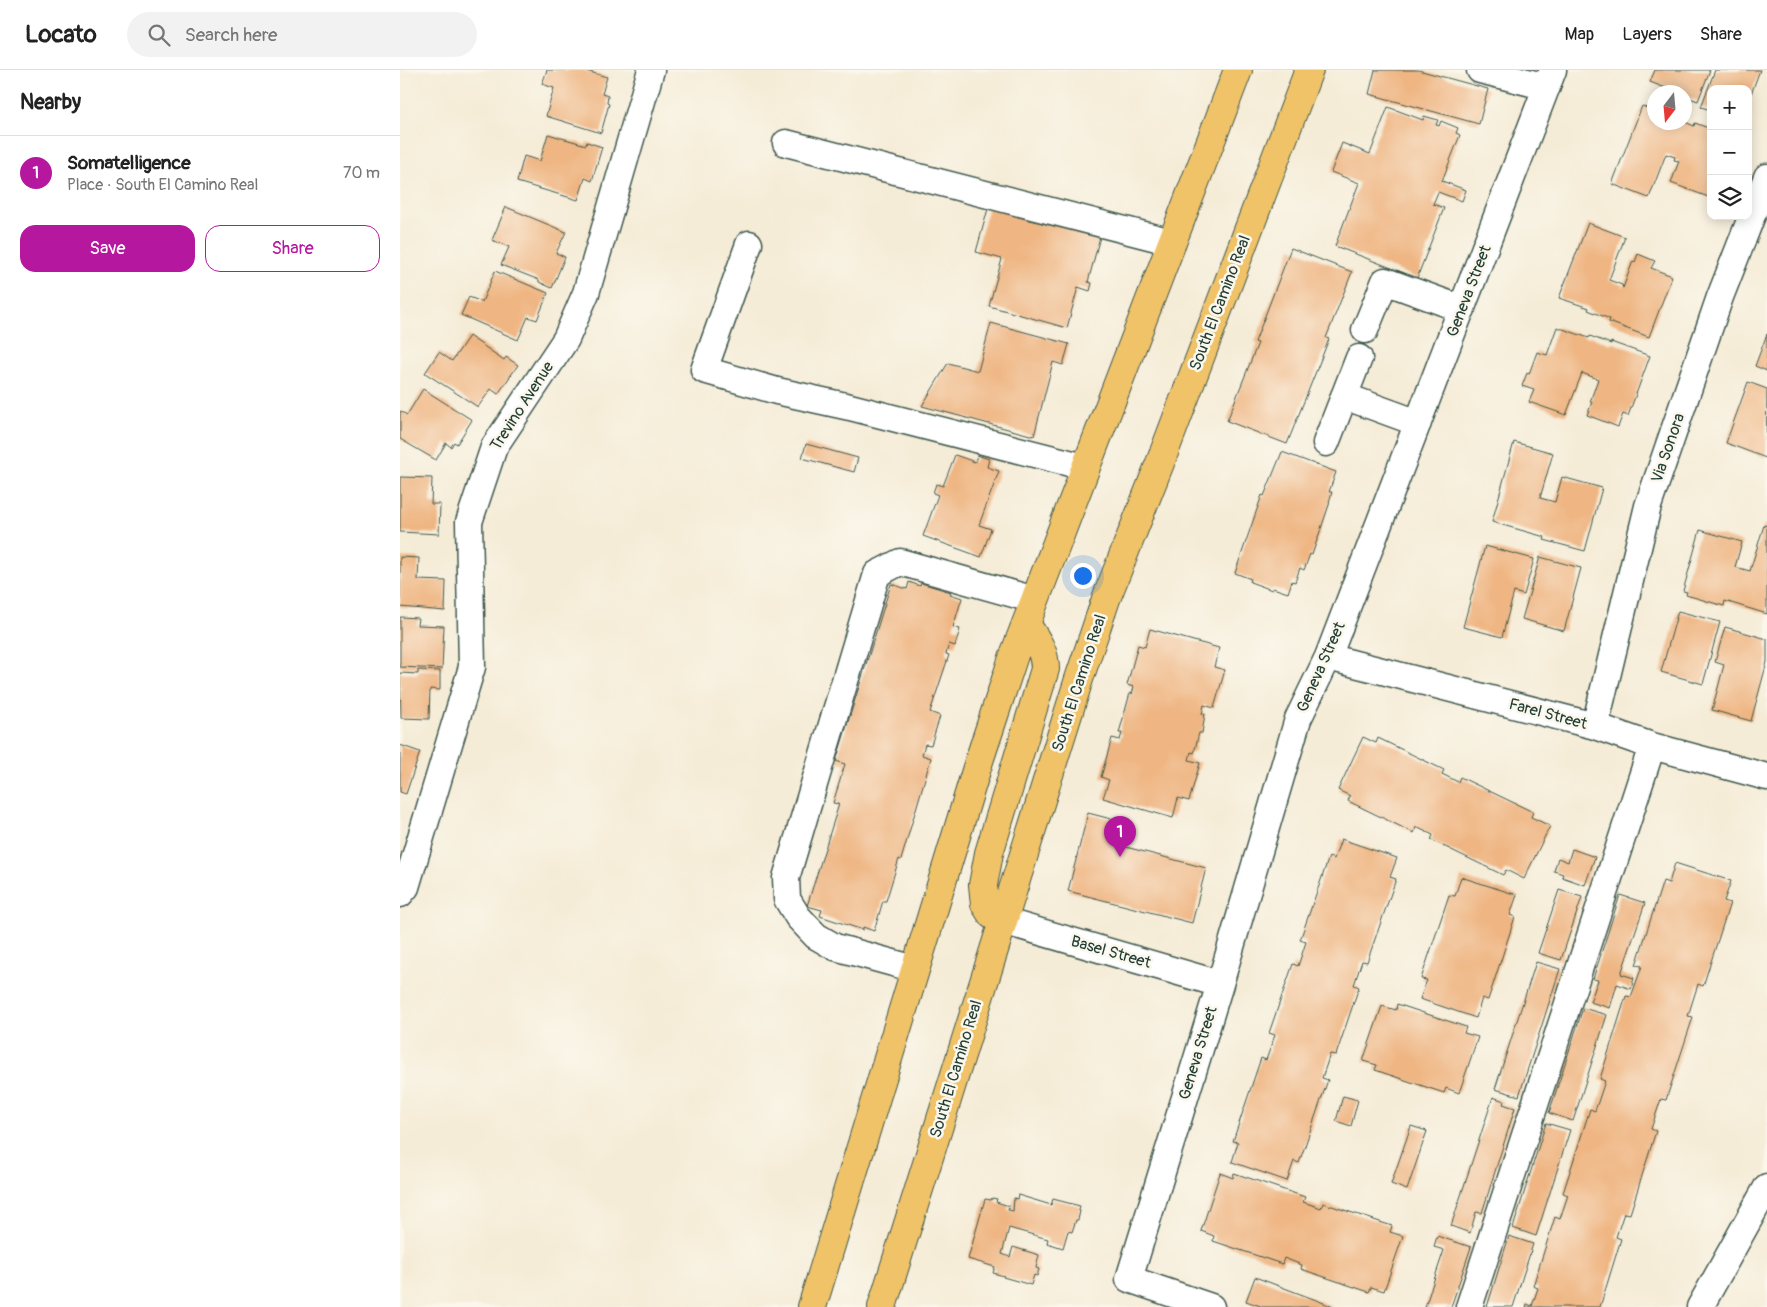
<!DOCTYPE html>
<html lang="en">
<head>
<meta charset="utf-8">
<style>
	:root { --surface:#fff; --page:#f2f2f2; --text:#222; --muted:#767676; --line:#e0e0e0; --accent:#b5179e }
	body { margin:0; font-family:Pangolin,sans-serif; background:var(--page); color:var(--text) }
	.controls { position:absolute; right:15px; top:15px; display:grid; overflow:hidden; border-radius:10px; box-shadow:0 2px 12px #0003 }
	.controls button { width:45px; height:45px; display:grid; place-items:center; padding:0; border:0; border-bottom:1px solid var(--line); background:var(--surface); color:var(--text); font:25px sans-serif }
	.compass { position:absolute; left:1247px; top:15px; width:45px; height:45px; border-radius:50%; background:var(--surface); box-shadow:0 2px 12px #0003; rotate:196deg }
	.you { position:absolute; left:682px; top:505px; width:18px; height:18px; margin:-12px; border:4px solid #fff; border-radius:50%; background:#1a73e8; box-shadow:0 0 0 8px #1a73e833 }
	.badge { display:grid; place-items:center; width:32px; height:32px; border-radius:50%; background:var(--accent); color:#fff; font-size:16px; font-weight:700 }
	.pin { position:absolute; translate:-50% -41px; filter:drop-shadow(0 1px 2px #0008) }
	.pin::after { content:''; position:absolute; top:26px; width:18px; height:15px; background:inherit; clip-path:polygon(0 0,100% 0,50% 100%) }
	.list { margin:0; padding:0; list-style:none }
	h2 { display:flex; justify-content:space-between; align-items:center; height:65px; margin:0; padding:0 20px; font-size:21px }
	h2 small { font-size:16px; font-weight:400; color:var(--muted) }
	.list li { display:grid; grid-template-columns:32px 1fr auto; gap:15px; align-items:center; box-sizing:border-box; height:75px; padding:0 20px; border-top:1px solid var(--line) }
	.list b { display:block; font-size:19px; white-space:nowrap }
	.list p { margin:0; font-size:16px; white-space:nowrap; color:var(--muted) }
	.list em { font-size:16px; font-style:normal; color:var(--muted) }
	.actions { display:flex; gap:10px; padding:15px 20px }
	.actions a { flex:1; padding:11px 0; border:1px solid var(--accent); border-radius:15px; text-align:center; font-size:18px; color:var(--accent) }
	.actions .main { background:var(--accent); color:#fff }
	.icon { flex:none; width:28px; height:28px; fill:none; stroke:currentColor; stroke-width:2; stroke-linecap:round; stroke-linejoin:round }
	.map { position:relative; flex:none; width:1367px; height:1237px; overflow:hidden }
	header { display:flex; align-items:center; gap:30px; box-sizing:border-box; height:70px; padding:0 25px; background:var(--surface); border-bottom:1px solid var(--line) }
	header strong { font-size:24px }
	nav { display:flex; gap:28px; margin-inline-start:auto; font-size:18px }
	.search { width:350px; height:45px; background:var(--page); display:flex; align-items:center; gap:12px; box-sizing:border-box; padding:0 18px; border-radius:28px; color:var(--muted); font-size:19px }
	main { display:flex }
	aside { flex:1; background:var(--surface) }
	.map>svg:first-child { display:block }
	.building { fill:#efb683 }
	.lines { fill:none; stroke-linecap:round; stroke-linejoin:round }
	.minor-casing { stroke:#3f574c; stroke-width:29 }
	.major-casing { stroke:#3f574c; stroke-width:30 }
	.minor { stroke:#fff; stroke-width:26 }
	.major { stroke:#f1c369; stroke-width:28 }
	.labels { text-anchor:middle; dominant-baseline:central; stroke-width:5; stroke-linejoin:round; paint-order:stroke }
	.street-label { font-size:16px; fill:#1f3d34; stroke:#fbf7ec }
</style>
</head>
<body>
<header>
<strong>Locato</strong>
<div class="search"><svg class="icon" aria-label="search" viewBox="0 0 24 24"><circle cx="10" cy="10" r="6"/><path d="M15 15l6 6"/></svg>Search here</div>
<nav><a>Map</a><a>Layers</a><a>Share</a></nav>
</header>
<main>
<aside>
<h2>Nearby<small></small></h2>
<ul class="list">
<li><span class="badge">1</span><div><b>Somatelligence</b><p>Place · South El Camino Real</p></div><em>70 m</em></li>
</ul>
<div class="actions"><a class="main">Save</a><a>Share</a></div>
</aside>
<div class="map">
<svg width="1367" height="1237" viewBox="0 0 1367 1237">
	<rect width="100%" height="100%" fill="#fbf7ec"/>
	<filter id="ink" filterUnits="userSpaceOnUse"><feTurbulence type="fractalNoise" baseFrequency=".02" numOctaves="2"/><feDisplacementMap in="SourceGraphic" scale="10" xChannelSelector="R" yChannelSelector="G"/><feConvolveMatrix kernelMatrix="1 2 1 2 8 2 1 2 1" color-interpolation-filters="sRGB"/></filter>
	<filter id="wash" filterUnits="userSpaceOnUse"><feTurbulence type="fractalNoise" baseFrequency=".0096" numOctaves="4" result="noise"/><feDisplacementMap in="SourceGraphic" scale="20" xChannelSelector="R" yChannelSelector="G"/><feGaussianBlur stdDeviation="1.12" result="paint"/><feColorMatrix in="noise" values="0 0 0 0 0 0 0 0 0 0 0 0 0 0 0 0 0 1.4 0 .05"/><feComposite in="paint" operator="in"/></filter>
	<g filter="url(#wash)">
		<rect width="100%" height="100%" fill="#f5ecd7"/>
		<g id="blocks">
			<path class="building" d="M147,0h36l24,7 -5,17 6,2 -1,7 2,1 -8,29 -55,-17 8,-28 -12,-4z
				M975,0h43l70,19 -9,35 -110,-30z
				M1255,0h55l-12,31 -14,-5v-4h-8l-26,-10z
				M1315,0h45l-12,32v-13h-37v21l-10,-3z
				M1242,36l12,5v11h31l9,4 1,-3 16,6v69l-40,-15 8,-22 -5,-1 1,-3 -9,-3 -17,44 -37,-14z
				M988,37l35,13 1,-4 14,4 -2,5 3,1 2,-5 17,7 -2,5 4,2 -18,46 24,9 -4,11 -24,-9 -5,12 11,4 -27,70 -82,-32 24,-63 -28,-11 11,-29 28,11z
				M148,64l38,11 1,-3 15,5 -10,34 -7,-3 -7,22 -61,-18 7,-26 16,5z
				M589,135l112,28 -13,49 4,1 -2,8 -12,-4 -11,41 -78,-22 13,-47 -26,-7z
				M106,137l60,25 -10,21 9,4 -13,31 -13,-6v-2l-38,-15 8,-18 -17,-7z
				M1188,153l37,14 -16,43 13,5 1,3 10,-27 2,1 3,-8 17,7 -4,7 21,8 -23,61 -40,-15 1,-3 -22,-9 1,-2 -30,-10z
				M891,178l61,24 -26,66 3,1 -42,105 -60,-23 31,-78 -3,-1z
				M95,201l53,22 -11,27 -9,-3 -10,23 -57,-25 8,-18 13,5z
				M591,253l78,21 -6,21 -10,-3 -19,74 -112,-30 26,-43 30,8z
				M1157,257l32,11 1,-2 21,8v-2l39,14 -22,60 -5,-2 -5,13 -31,-12 5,-13h-2l8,-23 -16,-6 -16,42 -37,-13 5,-12 -12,-4 5,-13 2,1 8,-22 10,3z
				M1367,264v37l-12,-5z
				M69,266l35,24 2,-3 12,8 -20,29 -7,-5 -13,18 -53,-34 14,-21 13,9z
				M1348,312l19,7 -1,69 -40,-15z
				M23,319l49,31 -15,24 -3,-2 -3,5 -5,-4 -10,17 -36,-21v-28l7,4z
				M1114,372l39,11 -13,45 15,4 7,-25 40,11 -17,63 -41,-11 1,-3 -53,-15z
				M406,374l52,14 -4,14 -52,-14z
				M882,382l54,20 -7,20h3l-3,10h1l-18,53 -2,-1 -6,16 -4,-2 -5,14 -3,-1 -4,12 -15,-5 -1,2 -22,-8 1,-3 -16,-6 27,-78 2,1z
				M555,385l20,7 2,-7 12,4 -2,8 12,4 -20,54 12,4 -10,28 -58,-21 15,-41 -5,-2 3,-9 7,2z
				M0,407l32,1 -1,26h9l-1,30 -39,-2z
				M1364,455l3,1v88l-42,-13 -1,5 -38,-11 1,-3 -4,-1 17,-61 42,12 -7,25 15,4z
				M1085,476l49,13 -10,36 -10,-3 -12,45 -39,-10z
				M0,487l19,1 -1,22 28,1 -1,30 -45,-4z
				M1140,487l41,11 -17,63 -42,-12z
				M509,512l11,4 1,-3 30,9 -1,2 12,4 -9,29 7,2 -5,17 -6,-2 -3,10 3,1 -19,57 10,4 -9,29 -6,-1 -3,11 9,3 -30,102 -2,-1 -13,42h-3l-9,30 -11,-4v3l-43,-14 2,-6 -15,-4 32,-102 -6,-1 12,-39 -9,-3 55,-177 16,5z
				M1278,541l42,11 -17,62 -42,-12z
				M0,547l18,1 -1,7 27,1 -2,43 -42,-2z
				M1325,557l42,12v23l-16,59 -39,-11 12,-45 -9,-3z
				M750,559l69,19 -5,19 11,3 -11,38 -10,-3 -2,9h3l-3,19h-3l-5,20 -3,-1 -2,8 11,3 -11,38 -11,-3 -5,20 -70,-20 6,-18 -8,-3 11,-39 8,2 2,-7h-3l11,-40 2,1 2,-7 -7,-2 11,-40 7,2z
				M18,600l22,1v19l-10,-1 -1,30 -28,-1 -1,-45 18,1z
				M963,667l13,6 2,-5 66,32 -2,4 16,8 2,-5 73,35 -2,5 19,9 -26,53 -18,-9 -3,5 -72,-35 2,-5 -17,-8 -2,6 -66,-32 2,-5 -12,-6z
				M0,675l20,7 -14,42 -6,-2z
				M688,743l39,10 -5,23 84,22 -14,55 -124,-32z
				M941,769l56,19 -7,19 6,2 -29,83 -5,-1 -8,24 5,2 -23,68 -6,-1 -8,24 6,2 -29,83 -5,-2 -7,20 -55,-19 6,-20 -5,-1 28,-83 5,2 9,-25 -6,-2 24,-69 5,2 8,-24 -6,-2 29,-83 5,2z
				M1172,779l23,8 -10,28 -23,-8 1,-3 -9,-3 4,-13 10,4z
				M1275,793l56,18 -7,20 6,2 -27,83 -5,-2 -10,32 5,1 -27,83 -5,-1 -10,30 5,2 -26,83 -6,-1 -8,24 5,2 -21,68h-74l1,-3 5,2 6,-18 -5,-2 22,-69 5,2 8,-24 -5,-2 27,-84 5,2 10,-30 -5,-2 26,-83 5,1 11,-31 -6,-1 27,-84 6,2z
				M1061,807l56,18 -7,20 5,2 -27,83 -6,-2 -6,20 -56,-19 7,-19 -6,-1 28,-84 6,1z
				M1159,820l23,7 -21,63 -23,-7z
				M1220,825l25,8 -24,71 13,4 -3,11 -14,-5 -7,24 -20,-6 8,-22 -5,-1z
				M1136,892l24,7 -41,127 -24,-7z
				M997,934l69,23 -2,6 14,4 -19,56 -13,-5 -2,5 -69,-23 2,-5 -14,-4 19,-55 14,4z
				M1183,938l24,7 -34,106 -24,-8z
				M943,1026l15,4 -7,26 -15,-5z
				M1093,1027l11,4 -1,3 12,4 -33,105 -6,-1 -6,21 -19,-7z
				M1146,1053l24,7 -34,106 -23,-8z
				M1011,1056l16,5 -20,59 -16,-6z
				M820,1103l13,5 1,-5 71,24 -2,5 18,6 2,-5 69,23 -2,6 13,4 -19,55 -13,-4 -2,5 -68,-23 1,-4 -18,-7 -2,6 -69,-23 1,-5 -13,-5z
				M618,1125l33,10 2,-6 27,7 -1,5h1l-2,9h-2l-4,12 -4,-1 -5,17 -16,-5 1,-4 -39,-11 -7,26 8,3 3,-10 26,8 -3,13 3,1 -2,7 -3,-1 -3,10 -28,-8 1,-1 -11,-3 2,-6 -27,-8 17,-60 6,1 1,-2 5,1 -1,3 13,4 -1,4 5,1 1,-13 3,1z
				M1037,1166l34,11 -20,60h-26l19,-57 -10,-3z
				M1109,1166l24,8 -20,63h-26z
				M855,1207l64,24 14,6h-70l-17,-6z"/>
		</g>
	</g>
	<g filter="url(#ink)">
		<use href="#blocks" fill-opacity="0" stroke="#3f574c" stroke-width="1"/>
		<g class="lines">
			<g class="minor-casing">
				<path id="minor" d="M1080,0l67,17
					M386,73l386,99
					M349,174l-45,126 73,21 73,16 235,60
					M965,260l20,-49 77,28
					M944,326l74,27
					M926,373l33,-85
					M928,587l267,69 57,20 115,31
					M1195,656l53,-220 72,-209 47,-120
					M0,824l6,-7 66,-220 -3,-145 25,-75 72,-108 20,-46 65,-223
					M603,851l217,63
					M515,899l-80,-22 -19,-11 -18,-19 -11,-18 -1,-21 91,-304 23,-12 135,38
					M811,1237l-82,-28 91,-295 78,-265 30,-62 225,-587
					M1069,1237l183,-561
					M1300,1237l67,-120"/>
			</g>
			<g class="major-casing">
				<path id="major" d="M603,851l-11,-6 -7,-11 -2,-19 6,-32 56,-184c0,-18 -9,-30 -19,-45
					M412,1237l167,-546 35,-106 224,-585
					M482,1237l197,-628 27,-80 54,-136 149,-393"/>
			</g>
			<use href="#minor" class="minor"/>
			<use href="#major" class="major"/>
		</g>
	</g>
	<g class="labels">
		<g class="street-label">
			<text transform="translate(1069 221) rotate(-69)">Geneva Street</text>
			<text transform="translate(820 233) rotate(-69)">South El Camino Real</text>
			<text transform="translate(122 336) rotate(-57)">Trevino Avenue</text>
			<text transform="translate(1268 378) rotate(-71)">Via Sonora</text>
			<text transform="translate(921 597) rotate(-66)">Geneva Street</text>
			<text transform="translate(679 613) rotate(-72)">South El Camino Real</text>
			<text transform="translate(1148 644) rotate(15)">Farel Street</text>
			<text transform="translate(711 882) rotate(16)">Basel Street</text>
			<text transform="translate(798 983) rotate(-73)">Geneva Street</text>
			<text transform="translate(556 999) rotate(-73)">South El Camino Real</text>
		</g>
	</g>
</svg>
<div class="controls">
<button>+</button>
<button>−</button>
<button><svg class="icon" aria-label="layers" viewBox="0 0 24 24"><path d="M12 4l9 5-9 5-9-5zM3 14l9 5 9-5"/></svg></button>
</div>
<svg class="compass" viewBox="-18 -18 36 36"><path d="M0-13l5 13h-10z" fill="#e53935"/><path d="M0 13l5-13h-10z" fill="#767676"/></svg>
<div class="you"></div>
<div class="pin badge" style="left:720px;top:787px">1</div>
</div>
</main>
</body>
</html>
